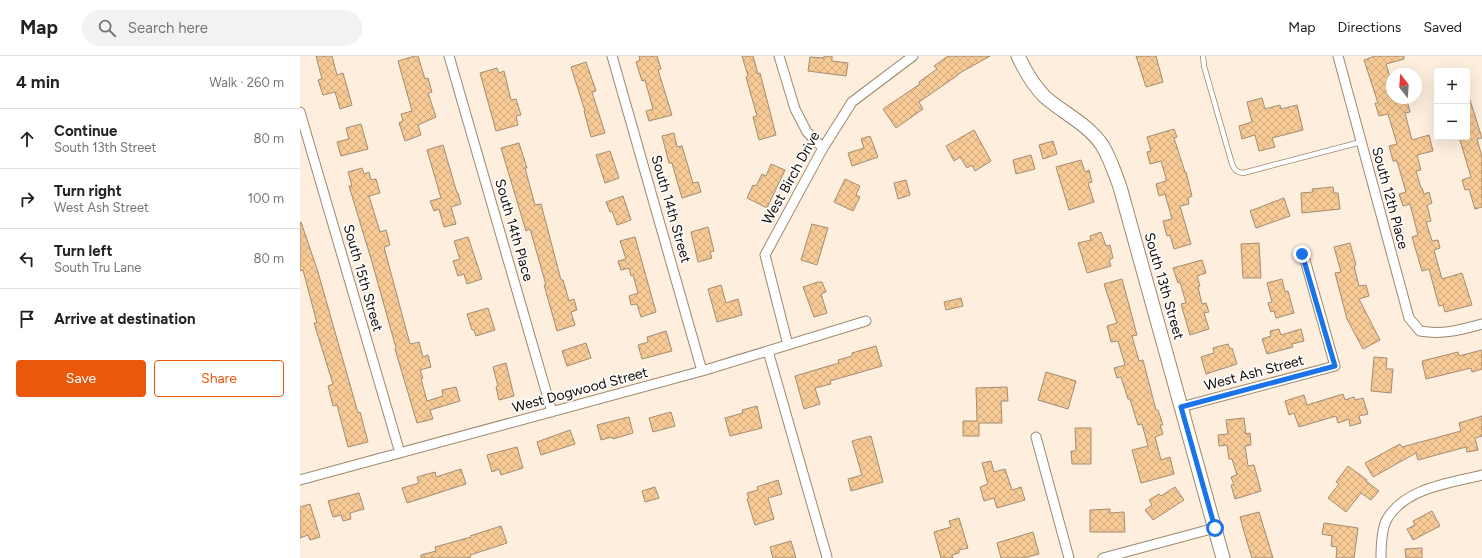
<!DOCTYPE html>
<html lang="en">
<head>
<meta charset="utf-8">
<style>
	:root { --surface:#fff; --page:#f2f2f2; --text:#222; --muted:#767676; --line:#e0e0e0; --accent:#ea580c }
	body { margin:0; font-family:Figtree,sans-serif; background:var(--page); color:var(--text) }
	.controls { position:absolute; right:12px; top:12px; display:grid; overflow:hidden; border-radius:4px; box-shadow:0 4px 16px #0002 }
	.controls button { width:36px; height:36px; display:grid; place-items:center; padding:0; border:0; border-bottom:1px solid var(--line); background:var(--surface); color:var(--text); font:20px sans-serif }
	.compass { position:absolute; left:1086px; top:12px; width:36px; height:36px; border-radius:50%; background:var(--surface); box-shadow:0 4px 16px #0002; rotate:343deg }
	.stop { position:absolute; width:12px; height:12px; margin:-9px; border:3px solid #1a73e8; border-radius:50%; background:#fff }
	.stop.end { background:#1a73e8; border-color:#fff; box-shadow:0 1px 4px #0008 }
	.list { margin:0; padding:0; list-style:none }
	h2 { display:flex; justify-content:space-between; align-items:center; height:52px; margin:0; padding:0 16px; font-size:17px }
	h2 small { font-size:13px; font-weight:400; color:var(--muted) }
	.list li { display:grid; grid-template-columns:26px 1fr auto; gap:12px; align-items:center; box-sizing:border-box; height:60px; padding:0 16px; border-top:1px solid var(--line) }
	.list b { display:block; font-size:15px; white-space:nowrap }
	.list p { margin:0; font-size:13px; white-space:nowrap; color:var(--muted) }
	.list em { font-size:13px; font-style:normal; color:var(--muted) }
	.actions { display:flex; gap:8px; padding:12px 16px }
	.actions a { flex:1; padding:9px 0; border:1px solid var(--accent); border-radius:4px; text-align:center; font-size:14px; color:var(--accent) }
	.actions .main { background:var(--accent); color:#fff }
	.icon { flex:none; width:22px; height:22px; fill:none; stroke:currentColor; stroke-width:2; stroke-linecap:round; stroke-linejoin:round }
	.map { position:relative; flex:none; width:1182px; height:502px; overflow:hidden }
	header { display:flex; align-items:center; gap:24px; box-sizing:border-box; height:56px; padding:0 20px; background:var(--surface); border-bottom:1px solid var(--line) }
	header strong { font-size:19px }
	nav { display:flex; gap:22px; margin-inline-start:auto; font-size:14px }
	.search { width:280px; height:36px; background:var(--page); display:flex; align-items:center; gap:10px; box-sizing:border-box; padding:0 14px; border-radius:22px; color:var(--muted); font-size:15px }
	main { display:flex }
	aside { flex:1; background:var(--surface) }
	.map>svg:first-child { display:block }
	.building { fill:url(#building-cross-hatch); stroke:#a28c72 }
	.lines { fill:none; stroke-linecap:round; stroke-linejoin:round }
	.lane-casing { stroke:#9d886e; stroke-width:6 }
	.street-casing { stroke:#9d886e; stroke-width:11 }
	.secondary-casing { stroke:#9d886e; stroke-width:15 }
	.lane { stroke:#fff; stroke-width:4.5 }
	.street { stroke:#fff; stroke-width:9 }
	.secondary { stroke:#fff; stroke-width:13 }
	.route { stroke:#1a73e8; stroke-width:5 }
	.labels { text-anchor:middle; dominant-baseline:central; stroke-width:3.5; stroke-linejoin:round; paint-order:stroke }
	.street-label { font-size:14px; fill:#130b03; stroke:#fefefe }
</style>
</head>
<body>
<header>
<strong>Map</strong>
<div class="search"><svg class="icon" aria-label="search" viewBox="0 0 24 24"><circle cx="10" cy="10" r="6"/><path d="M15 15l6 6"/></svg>Search here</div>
<nav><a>Map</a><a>Directions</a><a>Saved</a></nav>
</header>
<main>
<aside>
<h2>4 min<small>Walk · 260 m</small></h2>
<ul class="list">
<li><svg class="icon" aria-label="ahead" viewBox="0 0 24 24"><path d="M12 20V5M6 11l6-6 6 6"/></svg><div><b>Continue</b><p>South 13th Street</p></div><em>80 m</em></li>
<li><svg class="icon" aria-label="right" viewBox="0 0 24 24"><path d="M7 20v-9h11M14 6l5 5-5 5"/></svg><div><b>Turn right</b><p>West Ash Street</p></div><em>100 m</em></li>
<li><svg class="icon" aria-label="left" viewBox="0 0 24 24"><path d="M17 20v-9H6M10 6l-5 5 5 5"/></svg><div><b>Turn left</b><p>South Tru Lane</p></div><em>80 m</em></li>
<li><svg class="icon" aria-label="arrive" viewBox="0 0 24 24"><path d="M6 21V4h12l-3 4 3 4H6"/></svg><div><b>Arrive at destination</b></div></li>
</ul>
<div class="actions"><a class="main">Save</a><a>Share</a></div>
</aside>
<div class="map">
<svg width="1182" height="502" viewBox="0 0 1182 502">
	<defs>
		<pattern id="building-cross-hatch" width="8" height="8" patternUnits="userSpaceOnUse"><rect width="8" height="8" fill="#f7ca95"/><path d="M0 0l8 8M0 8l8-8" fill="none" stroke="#d3ac7f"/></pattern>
	</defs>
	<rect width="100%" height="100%" fill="#fdeede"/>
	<path class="building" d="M16,0h16l5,19 6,-2 9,32 -12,4 -5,-17 -12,3 -5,-15 4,-1z
		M115,0h3l7,23 3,-1 4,14 -4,1 8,24 -18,8 3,10 -16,6 -6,-18 4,-2 -2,-7 11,-3 -14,-50z
		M339,0h18l4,13 -3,1 14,45 -23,6 -3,-10 7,-2 -8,-29 -3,1 -6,-19 4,-2z
		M442,0h11l5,18 2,-1 16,62 -17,5 -6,-23 4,-1 -11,-39 2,-1z
		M524,0h8v5l16,2 -2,13 -38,-5 2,-14 14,1z
		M648,0h42l-32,18v1l-39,27 4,7 -27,19 -13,-19 37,-25 -1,-2 18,-13 -3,-3z
		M836,0h20l7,26 -17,5z
		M1075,0h29v3l-18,5 6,20v14h9l1,4 5,-1 3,11 -5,1 7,27 17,-5 4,16 -16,4 4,15 -5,1 5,17h1l2,6 5,-2 3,11 -5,2 4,16 -5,1 6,19 6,-1 2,8 -6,2 8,29 20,-6 10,32 -27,7 -2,-7 -4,1 -10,-37 -7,2 -10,-34 6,-2 -8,-31 -7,2 -4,-12 7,-2 -9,-31h-4l-4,-15 8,-2 -9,-30 -9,2 -4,-13h3l-14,-43z
		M286,6l10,29 -4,1 13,41 -14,4 -7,-26h1l-14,-44z
		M197,12l2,5 5,-2 7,29 5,-1 5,16 -5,1 2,9 -22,6 -16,-58z
		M1167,41h2l13,41 -5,1 5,18v50l-7,2 -6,-20 -4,1 -3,-10 9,-3 -12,-40h8z
		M962,42l3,11 15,-4 1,4 16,-4 6,25 -31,8 3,9 -16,4 -4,-16 -13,4 -3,-13 13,-4 -5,-20z
		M61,68l7,25 -27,7 -4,-14 12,-3 -3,-11z
		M874,73l3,8 -3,1 11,34h1l6,24 -4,2 1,6 -9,2 11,38 -17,5 -4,-14 -3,1 -4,-15 9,-2 -7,-25 -6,2 -3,-12 10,-3v-3l-5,-17 -11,3 -3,-12 4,-1 -4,-14z
		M674,74l17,31 -16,10 -3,-6 -5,3 -7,-11 -6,4 -8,-15z
		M374,77l3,14 5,-1 11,37 5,-1 3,10 -19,6 -10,-35h-3l-7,-27z
		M570,80l8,21 -26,9 -4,-13 16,-5 -3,-9z
		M753,85l4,13 -14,5 -4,-14z
		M219,87l8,25h-2l10,37 6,-1 20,76h2l6,21 5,-2 3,11 -6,2 4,13 -18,6 -13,-46h2l-16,-56 -4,2 -25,-83z
		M143,89l14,48h1l3,11 -10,3 5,17 -12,3 -5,-18 -5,2 -4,-10 11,-3 -14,-48z
		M310,95l9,27 -14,5 -9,-28z
		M731,99l4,14 -19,5 -3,-14z
		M781,104l4,12 4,-2 3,12 -4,1 6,19 -25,8 -13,-43z
		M471,108l14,6 -18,38 -20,-10 6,-13 3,1 6,-12 4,2z
		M62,112l2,6 5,-2 2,8 5,-1 4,14 -11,3 11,36 6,-2 4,15 -6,2 26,97 9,-2 4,15 5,-2 3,12 -11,3 3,8 -2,1 6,22 16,-5 -1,-6 14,-3 4,14 -30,9 3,9 -16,4 -22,-74 1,-1 -24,-86 -23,-76h3l-4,-14z
		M545,123l15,7 -4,9 4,2 -7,14 -19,-9z
		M606,124l4,15 -12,4 -4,-16z
		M1033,131l1,6h4l2,16 -38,4 -1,-20 12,-1 -1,-3z
		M323,140l8,24 -14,5 -5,-14 -2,1 -4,-10z
		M984,142l6,18 -34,12 -6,-17z
		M0,166h1l17,50 40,141 2,-1 8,30 -20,5 -11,-42 -4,1 -5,-20 5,-2 -19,-61h3l-14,-53 -3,1z
		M512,168l16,4 -11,37 -16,-5z
		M408,171l6,24 -4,1 2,6 -14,4 -7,-30z
		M801,176l5,14 4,-1 3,13 -4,2 2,6 -24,7 -9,-30 13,-3 -1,-4z
		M168,181l14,42 -15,5 -3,-10 -6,2 -5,-15 7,-2 -6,-18z
		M335,181l21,75 -15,5 -4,-13 -6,1 -2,-9 9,-3 -5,-18 -2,1 -2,-8 -8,2 -3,-9 8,-2 -6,-18z
		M959,187l2,35h-18l-2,-34z
		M1050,187l6,22 -2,1 5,20 7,-1 3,11 -10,3 21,41 -17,9 -16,-30 -12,-46 6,-1 -7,-25z
		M902,204l4,13 -9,3 3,10 -2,1 4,17 4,-1 3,9 -5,1 5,16 -19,6 -9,-31 5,-1 -6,-21 -2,1 -5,-15z
		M822,223l15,56 -5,1 7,25 4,-1 13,50h2l5,15h-3l3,9 -8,3 6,23 9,-3 4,17 -33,9 -9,-33 16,-4 -6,-22 -4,1 -8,-26h-2l-7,-22 -4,1 -3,-10 11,-3 -7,-24 -7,1 -4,-16 10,-3 -13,-39z
		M982,223l3,13 3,-1 6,22 -18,5 -2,-7 -3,1 -3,-9 4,-1 -5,-19z
		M518,226h4l4,10 -5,2 6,19 -13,4 -11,-30z
		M421,229l5,18 12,-4 4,16 -25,7 -9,-33z
		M661,242l2,8 -17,4 -2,-8z
		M188,252l7,22 -19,6 -2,-6h-2l-5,-16z
		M979,273l2,6 20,-6 3,12 -12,3 1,3 -26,7 -5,-15 9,-3 -1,-5z
		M366,275l6,20 -30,8 -4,-14 10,-3 -1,-5z
		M286,287l5,15 -24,8 -5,-15z
		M928,288l2,5 2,-1 5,16 -31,10 -5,-17 13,-4 -1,-5z
		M576,290l6,20 -52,15 1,3 -16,4 5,16 -16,5 -9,-33 44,-13 -1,-3 14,-4v-3z
		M1182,294v19l-10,3 -1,-4 -45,11 -4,-18 36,-9 1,4z
		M1074,301l13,1 -1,11h7l-2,24 -20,-2z
		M206,307l8,33 -15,4 -3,-13 2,-1 -5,-19z
		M746,316l30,9 -8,28 -30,-9z
		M707,331l1,14h-7l1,22h-23v13h-16v-15h14l-1,-33z
		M1043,338l2,6 9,-3 1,3 8,-2 5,16 -9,2 2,7 -11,3 -1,-7 -11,4 -2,-7 -37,11 -5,-14 -5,2 -4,-14 19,-6 3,10z
		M457,350l5,22 -32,8 -5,-18 18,-5 -1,-3z
		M371,356l4,14 -22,6 -4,-14z
		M1182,360v20l-7,2 3,12 -11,2 -1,-5 -48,13 -2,-7 -43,24 -8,-14 35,-19 2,3 59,-16 -2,-8z
		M329,361l4,16 -20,6 -1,-2 -11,3 -4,-15z
		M944,362l2,16 4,-1 1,12 -6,1 3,20 6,-1 7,26 -26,8 -4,-14h3l-3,-8 6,-2 -5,-16h-3l-2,-14 -8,1 -1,-11 10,-1 -2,-14z
		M775,372h16v36h-19l-1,-13h5z
		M270,374l5,14 -34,11 -4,-13z
		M571,380l12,46 -32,9 -3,-12 14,-4 -10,-34z
		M217,391l6,21 -22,7 -2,-6 -7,3 -5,-17z
		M691,405l3,11 11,-3 7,21 9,-3 4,13 -28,8 -3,-10 -10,3 -4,-14 8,-3 -6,-21z
		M1048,410l19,14 -1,1 13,10 -8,9 -10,-7 -15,19 -18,-14 11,-14 -3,-2z
		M161,413l5,15 -59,19 -5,-15 17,-5 -2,-6 18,-5 1,5z
		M478,424l4,14 -14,4 6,21 -19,6 -8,-26 2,-1 -2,-5 11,-3 -1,-3z
		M355,431l4,11 -14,4 -3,-11z
		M875,431l9,13 -31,20 -8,-10 7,-5 -3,-5 10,-6 2,2z
		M59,437l5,16 -14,4 1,6 -8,2 -2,-6 -8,2 -5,-16z
		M10,448l10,33 -10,3 -2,-5 -8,3v-31z
		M810,453v4l14,-1 1,20h-35v-22z
		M1132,455l8,15 -27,14 -6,-11 8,-4 -2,-4z
		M959,456l14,46h-21l-5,-16 -7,-25z
		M659,462l9,30 -9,2v3l-7,2 1,3h-12l-7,-26 17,-5 -2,-6z
		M1024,467l34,5 -4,30h-18l1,-11 -6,-1 1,-10 -10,-2z
		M201,470l6,17 -37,12 1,2 -6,1h-44v-3l15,-4 -1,-4 36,-10 -1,-1z
		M733,476l6,22 -16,4h-22l-4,-15z
		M491,485l5,17h-23l-3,-11z
		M1122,492v10h-16l-1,-9z"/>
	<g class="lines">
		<g class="lane-casing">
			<path id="lane" d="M903,0l1,10 28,98c3,6 4,8 11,9l118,-31"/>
		</g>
		<g class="street-casing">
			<path id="street" d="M149,0l103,356
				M312,0l90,315
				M479,0l16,53 12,23 16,16
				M1038,0l71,262 11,13c23,4 40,-1 62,-7
				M0,56l100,341
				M488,289l-23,-90 58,-107 29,-46 61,-46
				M468,295l59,206
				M881,351l154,-41 -32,-113
				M736,381l33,121
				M0,424l402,-109 164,-50
				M803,502l112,-30
				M1081,502c0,-11 1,-30 6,-39 18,-31 63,-36 95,-44"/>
		</g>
		<g class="secondary-casing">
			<path id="secondary" d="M718,0c7,15 15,29 27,41 18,16 43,27 57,48 8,13 13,28 18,42l103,371"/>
		</g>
		<use href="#lane" class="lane"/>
		<use href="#street" class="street"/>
		<use href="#secondary" class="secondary"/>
	</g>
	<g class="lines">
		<path class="route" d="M915,472l-34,-121 154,-41 -33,-112"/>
	</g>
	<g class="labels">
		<g class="street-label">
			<text transform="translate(491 122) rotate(-61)">West Birch Drive</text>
			<text transform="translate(1090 142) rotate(75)">South 12th Place</text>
			<text transform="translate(371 153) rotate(74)">South 14th Street</text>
			<text transform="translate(214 174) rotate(74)">South 14th Place</text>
			<text transform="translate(63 222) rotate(74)">South 15th Street</text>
			<text transform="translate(864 230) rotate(74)">South 13th Street</text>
			<text transform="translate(954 317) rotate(-15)">West Ash Street</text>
			<text transform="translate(280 334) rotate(-15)">West Dogwood Street</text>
		</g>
	</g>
</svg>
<div class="controls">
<button>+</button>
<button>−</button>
</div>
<svg class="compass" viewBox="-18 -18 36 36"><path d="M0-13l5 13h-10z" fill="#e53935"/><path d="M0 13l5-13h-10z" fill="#767676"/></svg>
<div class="stop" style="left:915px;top:472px"></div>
<div class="stop end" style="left:1002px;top:198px"></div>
</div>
</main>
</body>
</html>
